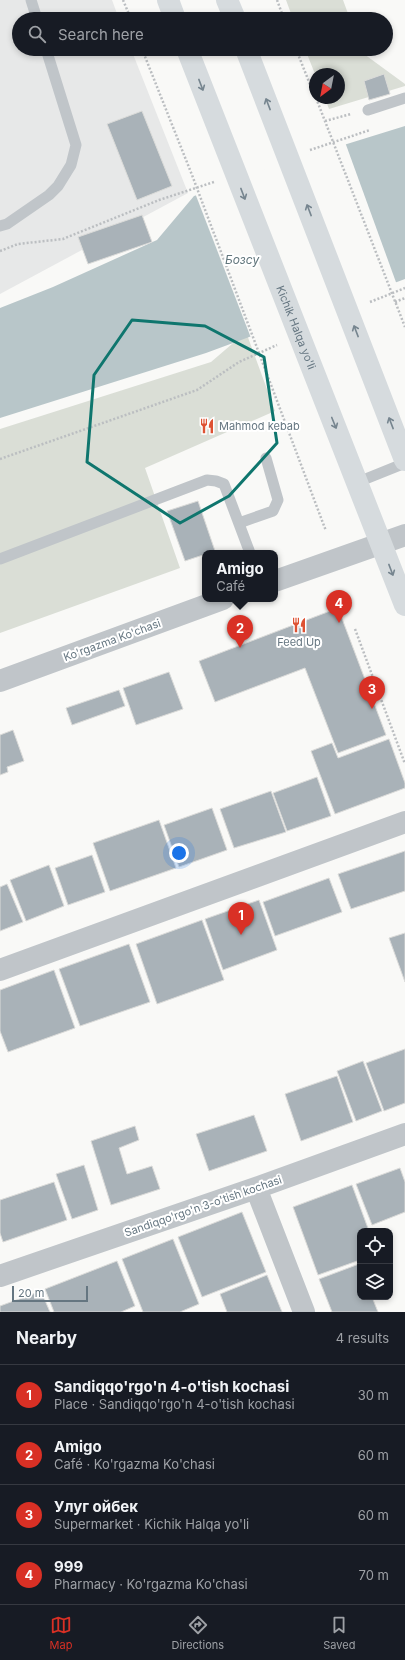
<!DOCTYPE html>
<html lang="en">
<head>
<meta charset="utf-8">
<style>
	:root { --surface:#171b24; --page:#242831; --text:#f1f3f6; --muted:#9ea1a6; --line:#363941; --accent:#d93025 }
	body { margin:0; font-family:Inter,sans-serif; background:var(--page); color:var(--text) }
	.controls { position:absolute; right:12px; bottom:12px; display:grid; overflow:hidden; border-radius:8px; box-shadow:0 2px 6px #0003 }
	.controls button { width:36px; height:36px; display:grid; place-items:center; padding:0; border:0; border-bottom:1px solid var(--line); background:var(--surface); color:var(--text); font:20px sans-serif }
	.compass { position:absolute; left:309px; top:68px; width:36px; height:36px; border-radius:50%; background:var(--surface); box-shadow:0 2px 6px #0003; rotate:212deg }
	.scale { position:absolute; left:12px; bottom:10px; width:76px; box-sizing:border-box; padding-left:4px; border:2px solid #657681; border-top:0; font-size:11px; line-height:14px; white-space:nowrap; color:#657681; -webkit-text-stroke:3px #fff; paint-order:stroke }
	.you { position:absolute; left:179px; top:853px; width:14px; height:14px; margin:-10px; border:3px solid #fff; border-radius:50%; background:#1a73e8; box-shadow:0 0 0 6px #1a73e833 }
	.badge { display:grid; place-items:center; width:26px; height:26px; border-radius:50%; background:var(--accent); color:#fff; font-size:13px; font-weight:700 }
	.pin { position:absolute; translate:-50% -33px; filter:drop-shadow(0 1px 2px #0008) }
	.pin::after { content:''; position:absolute; top:21px; width:14px; height:12px; background:inherit; clip-path:polygon(0 0,100% 0,50% 100%) }
	.popup { position:absolute; left:202px; top:550px; width:76px; height:52px; box-sizing:border-box; display:grid; place-content:center; border-radius:8px; background:var(--surface); filter:drop-shadow(0 1px 3px #0005); font-size:13px; white-space:nowrap; color:var(--muted) }
	.popup b { font-size:15px; color:var(--text) }
	.popup::after { content:''; position:absolute; left:50%; top:100%; margin-left:-8px; border:8px solid transparent; border-top-color:var(--surface) }
	.list { margin:0; padding:0; list-style:none }
	h2 { display:flex; justify-content:space-between; align-items:center; height:52px; margin:0; padding:0 16px; font-size:17px }
	h2 small { font-size:13px; font-weight:400; color:var(--muted) }
	.list li { display:grid; grid-template-columns:26px 1fr auto; gap:12px; align-items:center; box-sizing:border-box; height:60px; padding:0 16px; border-top:1px solid var(--line) }
	.list b { display:block; font-size:15px; white-space:nowrap }
	.list p { margin:0; font-size:13px; white-space:nowrap; color:var(--muted) }
	.list em { font-size:13px; font-style:normal; color:var(--muted) }
	.icon { flex:none; width:22px; height:22px; fill:none; stroke:currentColor; stroke-width:2; stroke-linecap:round; stroke-linejoin:round }
	.map { position:relative; flex:none; width:405px; height:1312px; overflow:hidden }
	.search { position:absolute; background:var(--surface); box-shadow:0 2px 6px #0003; left:12px; right:12px; top:12px; height:44px; display:flex; align-items:center; gap:10px; box-sizing:border-box; padding:0 14px; border-radius:22px; color:var(--muted); font-size:15px }
	.sheet { height:292px; background:var(--surface) }
	nav { display:flex; justify-content:space-around; align-items:center; box-sizing:border-box; height:56px; border-top:1px solid var(--line); background:var(--surface); font-size:11px; color:var(--muted) }
	nav a { display:grid; justify-items:center; gap:2px }
	nav .on { color:var(--accent) }
	.map>svg:first-child { display:block }
	.built { fill:#e7e8e8 }
	.green { fill:#daded6 }
	.water { fill:#b8c6c9 }
	.pier { fill:#f9f9f7 }
	.building { fill:#a9b2b8; stroke:#dbdbd9 }
	.lines { fill:none; stroke-linecap:round; stroke-linejoin:round }
	.path { stroke:#bbbec1; stroke-width:2.5; stroke-dasharray:2 2; stroke-linecap:butt }
	.service { stroke:#c0c5c9; stroke-width:11 }
	.minor { stroke:#c0c5c9; stroke-width:22 }
	.tertiary { stroke:#c0c5c9; stroke-width:22 }
	.trunk { stroke:#d6dbde; stroke-width:22 }
	.oneway { stroke:#76858f }
	.marked { fill:none; stroke:#0f766e; stroke-width:3; stroke-linejoin:round }
	.labels { text-anchor:middle; dominant-baseline:central; stroke-width:4; stroke-linejoin:round; paint-order:stroke }
	.street-label { font-size:11px; fill:#657681; stroke:#fff }
	.poi-label { font-size:11px; fill:#657681; stroke:#fff; text-anchor:start }
	.water-label { font-size:12px; font-style:italic; fill:#60757b; stroke:#fff }
</style>
</head>
<body>
<div class="map">
<svg width="405" height="1312" viewBox="0 0 405 1312">
	<rect width="100%" height="100%" fill="#f9f9f7"/>
	<path class="built" d="M0,0h112l7,19h-100v30h112l57,144 -188,101z"/>
	<path class="green" d="M286,0h57l7,19h-57z
		M305,49h57l2,5 41,30v2l-76,23 -4,-11h14v-24h-24z
		M246,332l29,79 -130,57 35,100 -180,65v-204l211,-67z"/>
	<path class="water" d="M405,126v153l-199,74 -206,65v-110l53,-21 104,-47 37,-44 140,-48z"/>
	<path class="pier" d="M345,142l52,143 -146,53 -56,-145z"/>
	<path class="building" d="M384,74l6,20 -21,6 -5,-19z
		M142,111l30,75 -35,14 -30,-76z
		M142,215l10,27 -64,22 -10,-27z
		M198,501l17,50 -30,10 -18,-50z
		M338,608l48,127 -48,18 -33,-85 -90,34 -16,-41z
		M169,672l14,37 -47,16 -13,-37z
		M119,690l6,16 -53,19 -6,-17z
		M13,730l11,31 -17,6 1,5 -8,3v-40z
		M389,739l16,44v5l-70,26 -24,-63 21,-8 6,15z
		M317,777l14,39 -44,15 -14,-38z
		M271,791l15,41 -52,16 -14,-39z
		M212,808l15,42 -48,17 -15,-42z
		M159,820l17,48 -66,23 -17,-48z
		M405,851v40l-54,18 -13,-35z
		M92,855l13,37 -37,13 -13,-37z
		M49,865l15,41 -38,15 -16,-41z
		M329,878l13,34 -67,24 -12,-34z
		M7,884l16,38 -23,9v-44z
		M259,900l18,50 -54,20 -18,-51z
		M202,920l22,60 -67,24 -21,-60z
		M405,933v49l-16,-44z
		M129,944l21,58 -70,24 -21,-57z
		M54,970l21,58 -67,24 -8,-21v-41z
		M405,1049v54l-21,8 -18,-48z
		M363,1061l19,50 -26,10 -19,-50z
		M337,1076l16,46 -52,19 -16,-47z
		M254,1115l13,36 -58,20 -13,-37z
		M135,1126l4,14 -20,8 8,26 25,-8 8,23 -49,16 -20,-64z
		M84,1165l14,45 -26,9 -16,-45z
		M400,1168l5,14v30l-33,13 -16,-41z
		M54,1182l13,38 -64,22 -3,-9v-33z
		M352,1185l17,46h-9v29l-42,15 -25,-68z
		M242,1212l24,60 -64,25 -24,-60z
		M173,1239l26,65 -19,8h-37l-21,-53z
		M117,1261l18,45 -14,6h-67l-9,-23z
		M359,1264l1,33h12l6,15h-46l-13,-33z
		M267,1275l15,37h-55l-7,-18z
		M41,1291l9,21h-50v-6z"/>
	<g class="lines">
		<path class="path" d="M123,0l8,19
			M277,0l7,19
			M142,49l50,126 134,356
			M296,49l19,48
			M316,98l89,229
			M325,121l26,-7
			M310,150l60,-20
			M0,251l18,-7 45,-5 96,-39 55,-18
			M370,302l35,-14
			M395,302l10,-4
			M0,459l197,-69 42,-28 38,-17
			M355,629l50,135"/>
		<path class="service" d="M31,0l6,19
			M368,110l37,-12
			M0,226l7,-2 42,-29 9,-9 13,-21 5,-20 -30,-96
			M358,482l47,-19
			M239,523l34,-12 5,-11 -12,-42
			M0,559l207,-79 9,1 8,3 26,69"/>
		<path class="minor" d="M0,970l405,-148
			M256,1188l48,124
			M0,1276l256,-88 149,-54"/>
		<path class="tertiary" d="M275,581l130,-46
			M0,681l223,-82"/>
		<g class="trunk">
			<path d="M168,0l7,19"/>
			<path d="M227,0l8,19"/>
			<path id="s1" d="M187,49c72,186 146,370 218,556"/>
			<path d="M246,49l159,411"/>
		</g>
	</g>
	<defs><path id="oneway-shaft" d="M-6 0H5M1.5-3L5.5 0L1.5 3" fill="none" stroke-width="1.6" stroke-linecap="round" stroke-linejoin="round"/></defs>
	<g class="oneway">
		<use href="#oneway-shaft" transform="translate(201 85) rotate(69)"/>
		<use href="#oneway-shaft" transform="translate(268 104) rotate(-111)"/>
		<use href="#oneway-shaft" transform="translate(243 194) rotate(69)"/>
		<use href="#oneway-shaft" transform="translate(309 210) rotate(-111)"/>
		<use href="#oneway-shaft" transform="translate(356 331) rotate(-111)"/>
		<use href="#oneway-shaft" transform="translate(334 423) rotate(68)"/>
		<use href="#oneway-shaft" transform="translate(391 423) rotate(-111)"/>
		<use href="#oneway-shaft" transform="translate(391 570) rotate(69)"/>
	</g>
	<path class="marked" d="M132,320l73,6 59,31 13,86 -48,53 -49,27 -93,-61 7,-87z"/>
	<defs>
		<g id="restaurant-bare" transform="scale(1.2)"><path d="M-5-6h1v4h1v-4h1v4h1v-4h1v5L-1.5 .5V6h-2V.5L-5-1ZM5-6V6H3V1.5H1.5Q1.5-4 5-6Z" fill="#de5233" stroke="#fff" stroke-width="2.5" paint-order="stroke"/></g>
	</defs>
	<g fill-rule="evenodd">
		<use href="#restaurant-bare" x="207" y="426"/>
		<use href="#restaurant-bare" x="299" y="625"/>
	</g>
	<g class="labels">
		<g class="street-label">
			<text stroke="none"><textPath href="#s1" startOffset="299">Kichik Halqa yo'li</textPath></text>
			<text transform="translate(112 640) rotate(-20)">Ko'rgazma Ko'chasi</text>
			<text transform="translate(203 1206) rotate(-19)">Sandiqqo'rgo'n 3-o'tish kochasi</text>
		</g>
		<g class="poi-label">
			<text x="219" y="426">Mahmod kebab</text>
			<text x="299" y="642" text-anchor="middle">Feed Up</text>
		</g>
		<g class="water-label">
			<text x="242" y="259">Бозсу</text>
		</g>
	</g>
</svg>
<div class="controls">
<button><svg class="icon" aria-label="locate" viewBox="0 0 24 24"><circle cx="12" cy="12" r="6"/><path d="M12 2v4M12 18v4M2 12h4M18 12h4"/></svg></button>
<button><svg class="icon" aria-label="layers" viewBox="0 0 24 24"><path d="M12 4l9 5-9 5-9-5zM3 14l9 5 9-5"/></svg></button>
</div>
<svg class="compass" viewBox="-18 -18 36 36"><path d="M0-13l5 13h-10z" fill="#e53935"/><path d="M0 13l5-13h-10z" fill="#9ea1a6"/></svg>
<div class="scale">20 m</div>
<div class="you"></div>
<div class="pin badge" style="left:241px;top:935px">1</div>
<div class="pin badge" style="left:240px;top:648px">2</div>
<div class="popup"><b>Amigo</b>Café</div>
<div class="pin badge" style="left:372px;top:709px">3</div>
<div class="pin badge" style="left:339px;top:623px">4</div>
<div class="search"><svg class="icon" aria-label="search" viewBox="0 0 24 24"><circle cx="10" cy="10" r="6"/><path d="M15 15l6 6"/></svg>Search here</div>
</div>
<section class="sheet">
<h2>Nearby<small>4 results</small></h2>
<ul class="list">
<li><span class="badge">1</span><div><b>Sandiqqo'rgo'n 4-o'tish kochasi</b><p>Place · Sandiqqo'rgo'n 4-o'tish kochasi</p></div><em>30 m</em></li>
<li><span class="badge">2</span><div><b>Amigo</b><p>Café · Ko'rgazma Ko'chasi</p></div><em>60 m</em></li>
<li><span class="badge">3</span><div><b>Улуг ойбек</b><p>Supermarket · Kichik Halqa yo'li</p></div><em>60 m</em></li>
<li><span class="badge">4</span><div><b>999</b><p>Pharmacy · Ko'rgazma Ko'chasi</p></div><em>70 m</em></li>
</ul>
</section>
<nav>
<a class="on"><svg class="icon" aria-label="map" viewBox="0 0 24 24"><path d="M3 6l6-2 6 2 6-2v14l-6 2-6-2-6 2zM9 4v14M15 6v14"/></svg>Map</a>
<a><svg class="icon" aria-label="directions" viewBox="0 0 24 24"><path d="M12 3l9 9-9 9-9-9zM9 14v-3h6M13 9l2 2-2 2"/></svg>Directions</a>
<a><svg class="icon" aria-label="saved" viewBox="0 0 24 24"><path d="M7 4h10v16l-5-4-5 4z"/></svg>Saved</a>
</nav>
</body>
</html>
